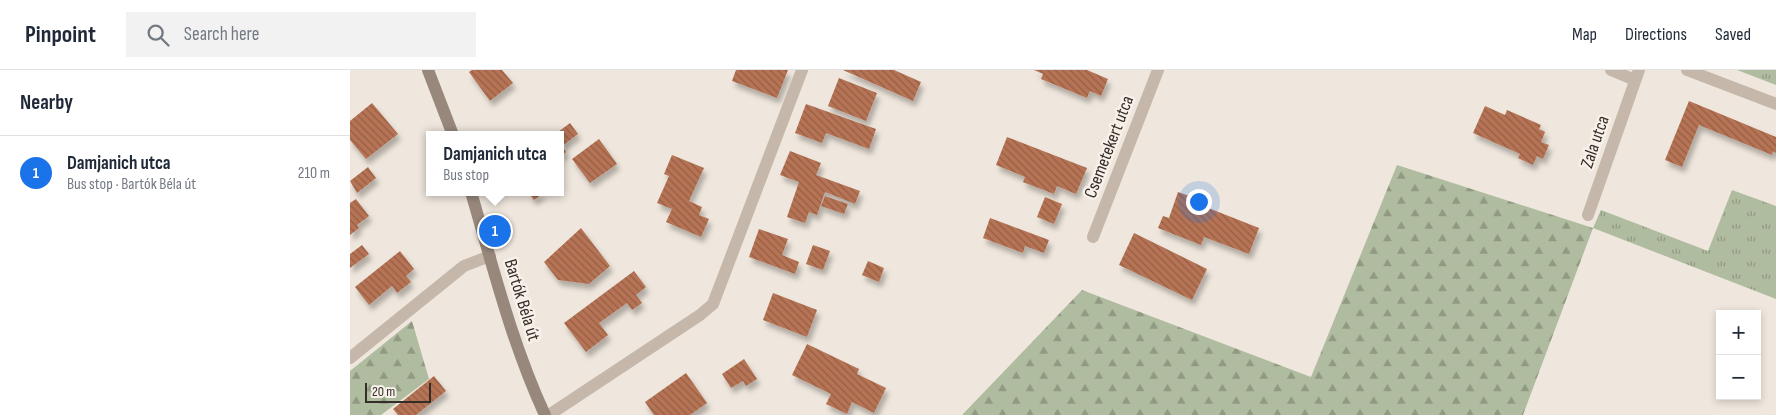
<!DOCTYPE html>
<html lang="en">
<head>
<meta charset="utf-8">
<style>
	:root { --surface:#fff; --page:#f2f2f3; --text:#1f2937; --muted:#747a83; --line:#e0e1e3; --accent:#1a73e8 }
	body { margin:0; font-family:"Sofia Sans Condensed",sans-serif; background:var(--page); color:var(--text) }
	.controls { position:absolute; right:15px; bottom:15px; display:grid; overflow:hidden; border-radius:0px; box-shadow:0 2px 8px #0003 }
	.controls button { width:45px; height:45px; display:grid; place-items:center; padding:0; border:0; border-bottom:1px solid var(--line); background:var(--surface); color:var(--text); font:25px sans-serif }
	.scale { position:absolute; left:15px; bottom:12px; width:66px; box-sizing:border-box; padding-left:5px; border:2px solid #342d29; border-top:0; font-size:14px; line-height:18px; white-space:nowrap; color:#342d29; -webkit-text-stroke:4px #f7f1e9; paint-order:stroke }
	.you { position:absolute; left:848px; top:131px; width:18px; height:18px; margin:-12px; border:4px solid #fff; border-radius:50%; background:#1a73e8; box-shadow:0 0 0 8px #1a73e833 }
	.badge { display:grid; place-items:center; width:32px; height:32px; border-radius:50%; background:var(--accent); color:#fff; font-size:16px; font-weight:700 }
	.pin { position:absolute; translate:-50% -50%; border:2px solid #fff; box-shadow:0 1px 5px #0006 }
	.popup { position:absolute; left:76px; top:61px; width:138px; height:65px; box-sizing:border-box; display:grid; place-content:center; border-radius:0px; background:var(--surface); filter:drop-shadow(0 1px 4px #0005); font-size:16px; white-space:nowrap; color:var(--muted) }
	.popup b { font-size:19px; color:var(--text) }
	.popup::after { content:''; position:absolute; left:50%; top:100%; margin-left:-10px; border:10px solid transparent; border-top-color:var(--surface) }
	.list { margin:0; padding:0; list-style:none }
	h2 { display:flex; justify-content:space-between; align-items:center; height:65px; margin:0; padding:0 20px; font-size:21px }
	h2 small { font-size:16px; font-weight:400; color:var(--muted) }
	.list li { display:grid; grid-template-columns:32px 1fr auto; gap:15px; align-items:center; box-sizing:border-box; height:75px; padding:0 20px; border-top:1px solid var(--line) }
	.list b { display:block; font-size:19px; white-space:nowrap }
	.list p { margin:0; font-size:16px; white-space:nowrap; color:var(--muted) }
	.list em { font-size:16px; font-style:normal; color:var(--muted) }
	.icon { flex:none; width:28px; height:28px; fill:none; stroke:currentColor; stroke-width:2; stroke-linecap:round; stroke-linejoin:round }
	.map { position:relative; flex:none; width:1426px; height:345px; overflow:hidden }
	header { display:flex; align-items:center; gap:30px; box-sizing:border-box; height:70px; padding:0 25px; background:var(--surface); border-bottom:1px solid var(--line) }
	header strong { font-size:24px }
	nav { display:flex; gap:28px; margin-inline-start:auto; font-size:18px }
	.search { width:350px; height:45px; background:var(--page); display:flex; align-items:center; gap:12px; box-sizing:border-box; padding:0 18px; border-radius:0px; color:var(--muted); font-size:19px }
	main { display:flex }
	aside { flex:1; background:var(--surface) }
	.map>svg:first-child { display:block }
	.grass { fill:url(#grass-tufts) }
	.forest { fill:url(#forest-firs) }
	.building { fill:url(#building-back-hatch); filter:url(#shadow) }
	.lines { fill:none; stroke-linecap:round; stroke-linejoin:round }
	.street { stroke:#c5b8aa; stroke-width:12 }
	.secondary { stroke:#98887c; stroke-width:12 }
	.labels { text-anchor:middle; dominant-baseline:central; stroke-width:5; stroke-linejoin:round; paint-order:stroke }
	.street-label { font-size:18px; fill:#342d29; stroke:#f7f1e9 }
</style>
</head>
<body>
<header>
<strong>Pinpoint</strong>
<div class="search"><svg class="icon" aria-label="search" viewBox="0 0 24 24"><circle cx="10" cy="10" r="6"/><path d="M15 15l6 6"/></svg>Search here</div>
<nav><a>Map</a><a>Directions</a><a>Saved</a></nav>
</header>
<main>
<aside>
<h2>Nearby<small></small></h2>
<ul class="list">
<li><span class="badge">1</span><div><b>Damjanich utca</b><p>Bus stop · Bartók Béla út</p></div><em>210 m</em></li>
</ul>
</aside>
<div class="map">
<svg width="1426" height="345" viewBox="0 0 1426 345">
	<defs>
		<pattern id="grass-tufts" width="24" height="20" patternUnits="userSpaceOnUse" patternTransform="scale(1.25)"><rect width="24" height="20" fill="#b0bc9f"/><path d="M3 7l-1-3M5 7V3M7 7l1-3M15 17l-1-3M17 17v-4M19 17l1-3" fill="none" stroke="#909982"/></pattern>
		<pattern id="forest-firs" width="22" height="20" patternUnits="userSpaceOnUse" patternTransform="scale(1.25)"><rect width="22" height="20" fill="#b0bc9f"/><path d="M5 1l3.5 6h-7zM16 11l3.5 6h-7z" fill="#909982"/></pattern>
		<pattern id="building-back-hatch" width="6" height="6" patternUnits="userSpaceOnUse" patternTransform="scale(1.25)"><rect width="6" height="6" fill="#b67354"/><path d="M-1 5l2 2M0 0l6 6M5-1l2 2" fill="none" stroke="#955f46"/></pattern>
		<filter id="shadow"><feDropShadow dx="3" dy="5.5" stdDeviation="2.5" flood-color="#0004"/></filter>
	</defs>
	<rect width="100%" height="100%" fill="#efe7dd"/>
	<path class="grass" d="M1387,0h39v15z
		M1382,120l44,16v93l-183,-71 8,-18 107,41z"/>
	<path class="forest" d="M1047,95l196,63 -70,187h-561l120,-125 229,87z
		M62,251l17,58 -48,36h-31v-44z"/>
	<path class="building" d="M122,0h30l11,13 -23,18 -21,-29z
		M386,0h52l-11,28 -45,-17z
		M493,0h51l27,12 -8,19z
		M684,0h53l21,9 -7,17 -11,-5 -3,7 -46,-19 2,-5z
		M489,8l38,15 -11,28 -38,-15z
		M1339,31l87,36v16l-3,-2 -1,4 -73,-30 -17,42 -17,-7z
		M22,33l26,31 -32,25 -16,-19v-19z
		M456,34l70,25 -7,20 -43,-16 -4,10 -27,-10z
		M1135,36l20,9 2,-5 34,15 -2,4 6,3 -4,10 8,3 -6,14 -6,-3 -4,9 -15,-7 2,-4 -47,-21z
		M220,53l8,11 -16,12 4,6 -6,5v-22h-6z
		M657,67l80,31 -11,26 -19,-8 -3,8 -31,-12 2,-5 -29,-12z
		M249,69l18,25 -27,19 -18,-24z
		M440,81l31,12 -5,12 44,16 -5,13 -30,-12 -8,23 -8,-3 -4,11 -18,-6 12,-35 -19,-7z
		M322,85l32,13 -15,33 13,6 -3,8 10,4 -8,18 -35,-15 6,-13 -15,-6 12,-27 -5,-2z
		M18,97l8,11 -19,15 -7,-12z
		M178,122h17l-11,8z
		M828,122l17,6 -2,4 66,26 -10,26 -45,-17 -3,8 -43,-17 5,-12 6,2z
		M475,126l23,8 -4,10 -23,-8z
		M695,127l17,7 -8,20 -17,-7z
		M6,129l13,17 -12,9 2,3 -9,7v-32z
		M640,148l59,22 -5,13 -19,-7 -2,7 -40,-15z
		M231,158l29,38 -21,18 -31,-4 -14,-18z
		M409,159l29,10 -6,16 17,7 -4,12 -46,-17z
		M784,163l73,36 -15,31 -73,-35z
		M12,175l7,9 -19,14v-14z
		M463,175l17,6 -7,19 -17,-6z
		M50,181l14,18 -8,7 5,6 -14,11 -5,-7 -23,19 -14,-18z
		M518,191l16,7 -5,14 -17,-7z
		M284,201l12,16 -10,8 6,8 -10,7 -5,-7 -28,20 9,12 -22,17 -22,-29z
		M423,223l44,17 -10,27 -44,-17z
		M457,274l52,25 -2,5 29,14 -12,25 -22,-11 -5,12 -21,-10 5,-10 -39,-19z
		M394,289l13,20 -11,7 -3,-5 -12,7 -9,-14z
		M336,303l21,30 -17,12h-36l-9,-13z
		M84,306l12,15 -30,24h-18l-5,-6z"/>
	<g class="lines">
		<path class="street" d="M1261,0l24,10
			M1337,0l89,34
			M1238,145l51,-145
			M743,167l65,-167
			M0,288l114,-92 26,-10
			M199,345l151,-100 13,-11 89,-234"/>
		<path class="secondary" d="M78,0l25,65
			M121,122c22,75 41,152 74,223"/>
	</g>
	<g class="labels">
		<g class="street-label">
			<text transform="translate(1245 72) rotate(-71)">Zala utca</text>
			<text transform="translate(759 77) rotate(-69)">Csemetekert utca</text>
			<text transform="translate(172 230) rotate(73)">Bartók Béla út</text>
		</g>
	</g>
</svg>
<div class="controls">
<button>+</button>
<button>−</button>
</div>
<div class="scale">20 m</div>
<div class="you"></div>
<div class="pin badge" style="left:145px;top:161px">1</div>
<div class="popup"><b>Damjanich utca</b>Bus stop</div>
</div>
</main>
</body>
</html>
